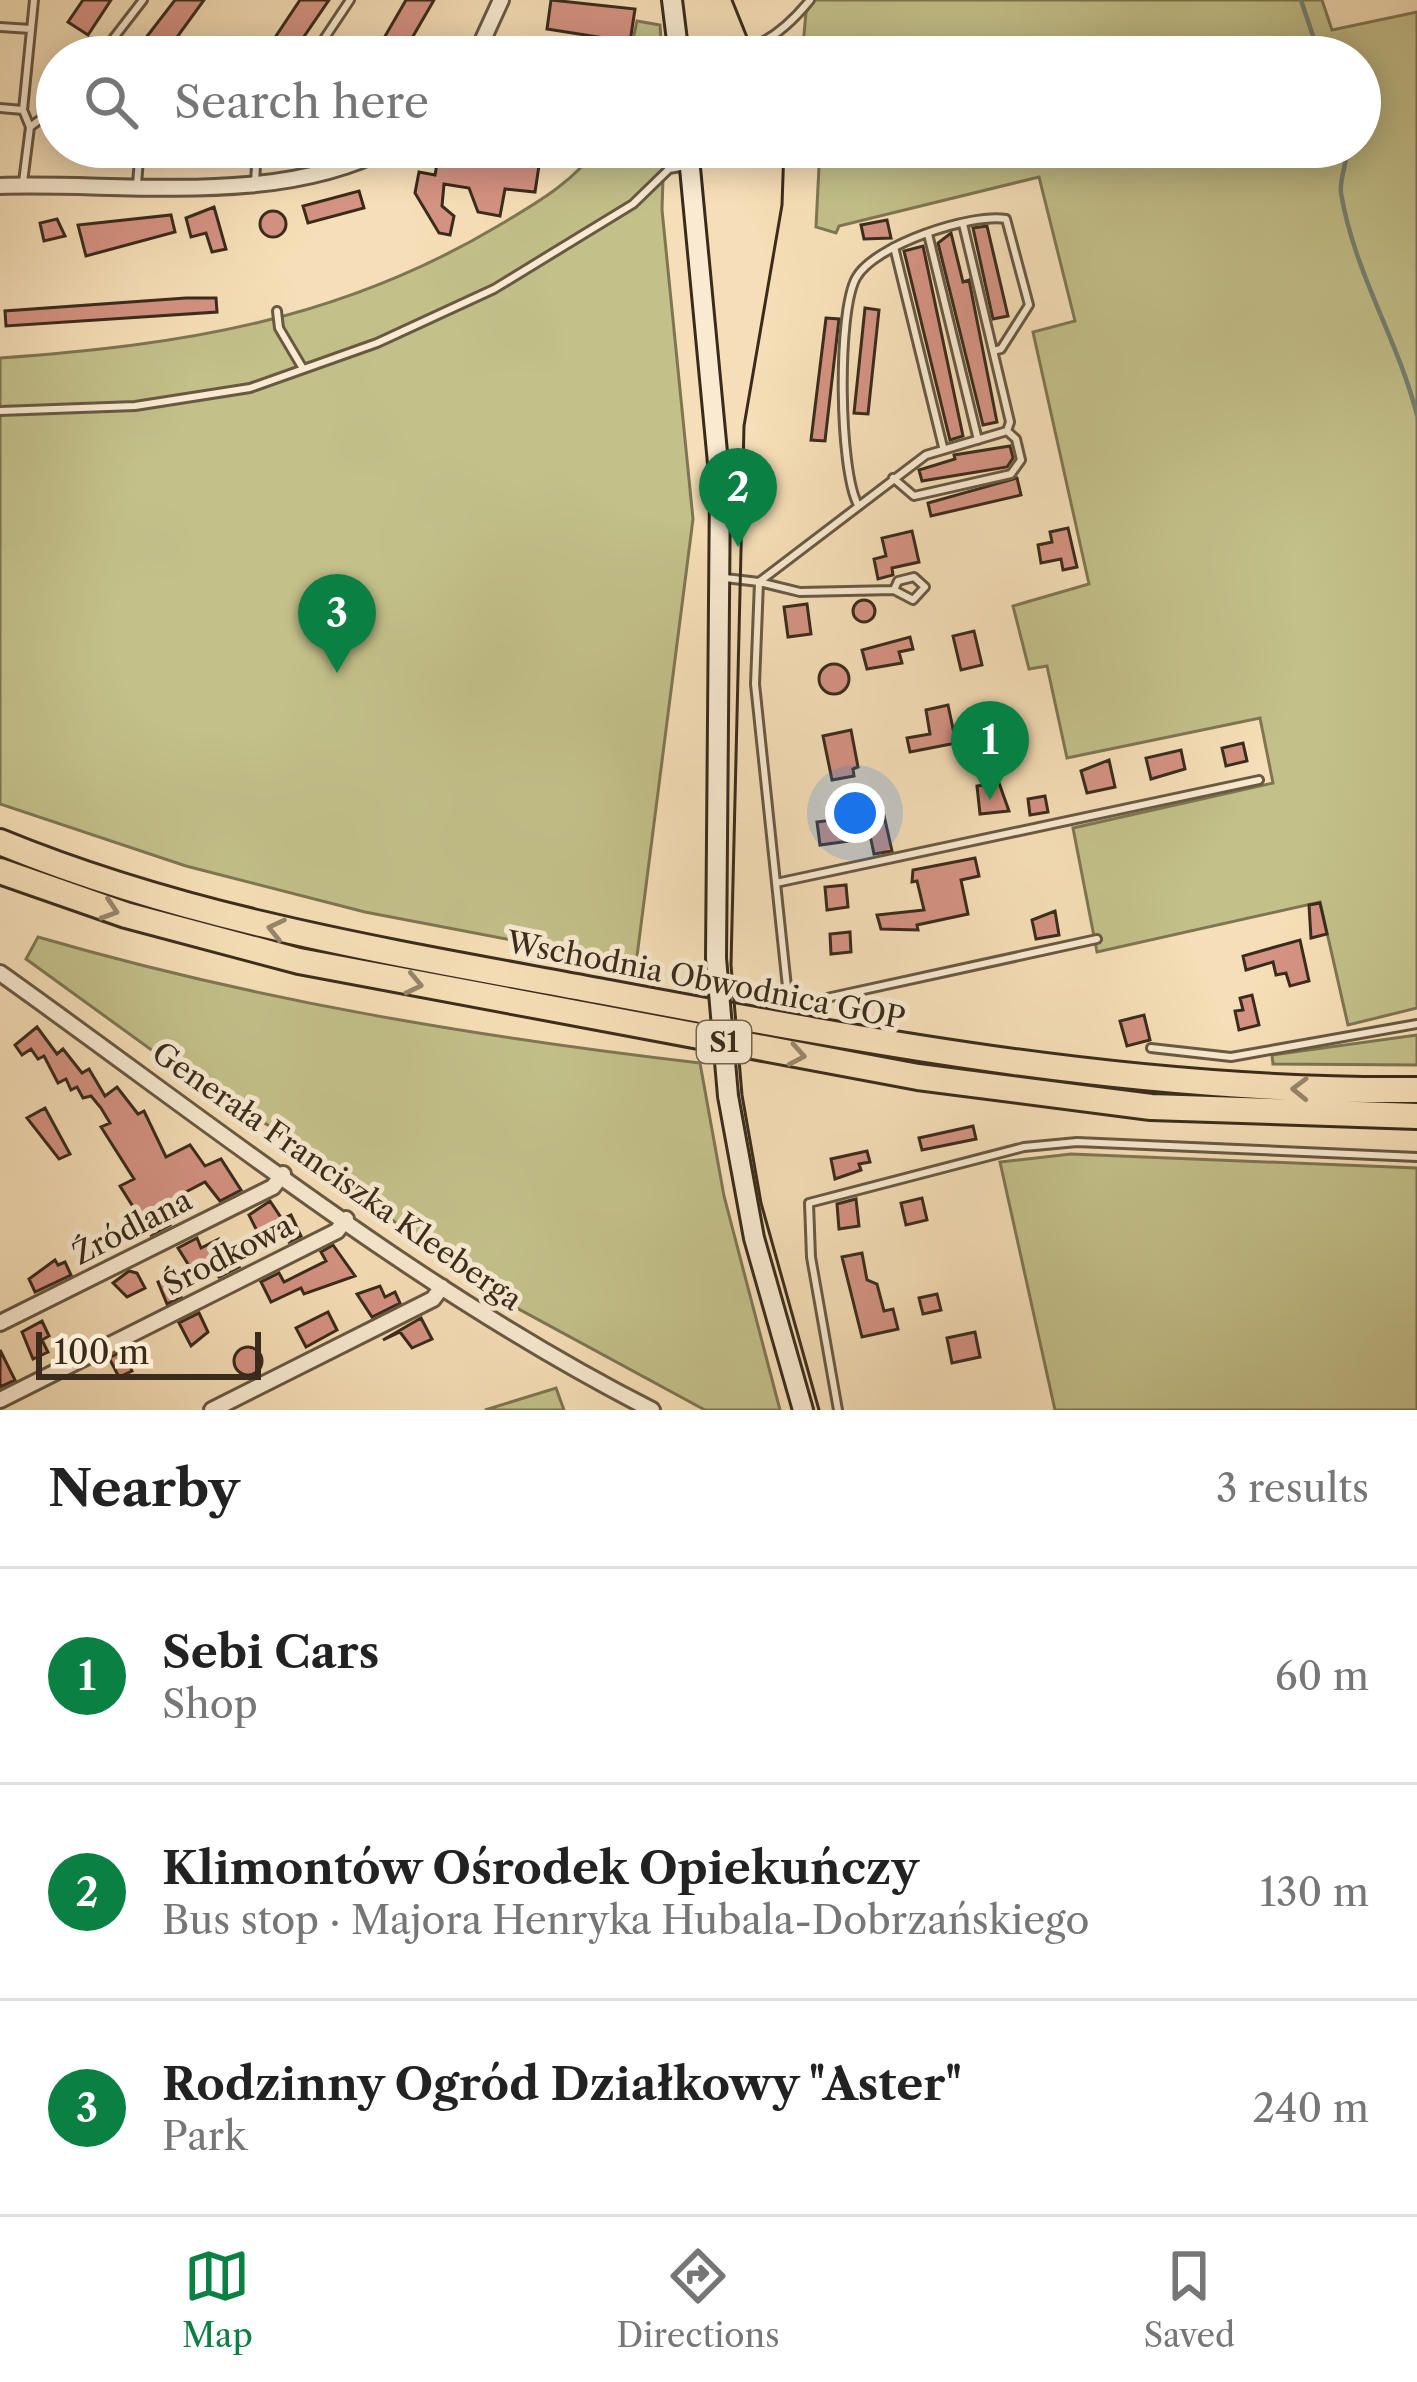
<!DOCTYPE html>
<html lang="en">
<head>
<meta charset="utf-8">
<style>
	:root { --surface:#fff; --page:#f2f2f2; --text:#222; --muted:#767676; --line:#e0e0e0; --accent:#0b8043 }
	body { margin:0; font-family:"Libre Caslon Text",serif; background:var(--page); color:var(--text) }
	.scale { position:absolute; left:36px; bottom:30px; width:225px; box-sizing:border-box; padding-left:12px; border:6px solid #3a2c1c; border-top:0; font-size:33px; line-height:42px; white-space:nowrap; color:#3a2c1c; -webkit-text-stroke:9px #f9ead1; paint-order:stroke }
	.you { position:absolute; left:855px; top:813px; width:42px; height:42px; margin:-30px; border:9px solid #fff; border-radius:50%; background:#1a73e8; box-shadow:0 0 0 18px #1a73e833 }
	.badge { display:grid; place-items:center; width:78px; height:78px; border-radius:50%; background:var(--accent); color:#fff; font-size:39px; font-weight:700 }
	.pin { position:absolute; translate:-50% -99px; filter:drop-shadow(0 3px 6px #0008) }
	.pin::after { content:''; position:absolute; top:63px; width:42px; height:36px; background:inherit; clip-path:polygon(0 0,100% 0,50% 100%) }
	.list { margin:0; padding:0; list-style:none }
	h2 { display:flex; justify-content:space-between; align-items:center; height:156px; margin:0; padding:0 48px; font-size:51px }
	h2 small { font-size:39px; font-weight:400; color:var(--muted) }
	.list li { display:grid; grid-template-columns:78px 1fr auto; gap:36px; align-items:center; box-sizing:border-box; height:216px; padding:0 48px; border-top:3px solid var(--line) }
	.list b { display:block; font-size:45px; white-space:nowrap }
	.list p { margin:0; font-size:39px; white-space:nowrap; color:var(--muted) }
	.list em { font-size:39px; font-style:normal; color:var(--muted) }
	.icon { flex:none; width:66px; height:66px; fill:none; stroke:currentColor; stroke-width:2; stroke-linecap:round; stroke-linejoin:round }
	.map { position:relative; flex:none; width:1417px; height:1410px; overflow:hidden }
	.search { position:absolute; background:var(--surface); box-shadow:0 6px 30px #0003; left:36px; right:36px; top:36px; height:132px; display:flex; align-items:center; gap:30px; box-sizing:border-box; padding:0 42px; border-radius:66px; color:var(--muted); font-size:45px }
	.sheet { height:804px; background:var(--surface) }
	nav { display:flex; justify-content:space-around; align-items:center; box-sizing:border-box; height:168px; border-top:3px solid var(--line); background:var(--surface); font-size:33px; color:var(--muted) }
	nav a { display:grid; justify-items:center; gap:6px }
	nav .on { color:var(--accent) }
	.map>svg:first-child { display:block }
	.green { fill:#c3c08a; stroke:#7e7653; stroke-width:3 }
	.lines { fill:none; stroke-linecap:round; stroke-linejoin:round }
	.stream { stroke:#758275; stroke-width:4.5 }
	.building { fill:#d59383; stroke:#3a2c1c; stroke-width:3 }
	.lane-casing { stroke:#695943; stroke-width:12 }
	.street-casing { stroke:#695943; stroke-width:20 }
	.secondary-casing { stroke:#3a2c1c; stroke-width:24 }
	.highway-casing { stroke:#3a2c1c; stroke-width:30 }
	.lane { stroke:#f9ead1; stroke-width:6 }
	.street { stroke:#f9ead1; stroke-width:14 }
	.secondary { stroke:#f9ead1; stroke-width:18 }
	.highway { stroke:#f6dfb8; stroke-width:24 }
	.tram { stroke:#3a2c1c; stroke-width:3 }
	.secondary-bridge-casing { stroke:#3a2c1c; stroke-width:24; stroke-linecap:butt }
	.secondary-bridge { stroke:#f9ead1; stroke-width:18 }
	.oneway { stroke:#98866a }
	.labels { text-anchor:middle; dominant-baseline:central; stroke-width:10; stroke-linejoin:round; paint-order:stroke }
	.shield { fill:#f9ead1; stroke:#736552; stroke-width:3 }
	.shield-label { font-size:27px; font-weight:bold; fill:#3a2c1c }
	.street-label { font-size:30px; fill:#3a2c1c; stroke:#f9ead1 }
</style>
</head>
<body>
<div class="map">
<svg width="1417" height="1410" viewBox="0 0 1417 1410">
	<rect width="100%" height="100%" fill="#f6dfb8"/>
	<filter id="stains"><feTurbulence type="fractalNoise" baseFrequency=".00167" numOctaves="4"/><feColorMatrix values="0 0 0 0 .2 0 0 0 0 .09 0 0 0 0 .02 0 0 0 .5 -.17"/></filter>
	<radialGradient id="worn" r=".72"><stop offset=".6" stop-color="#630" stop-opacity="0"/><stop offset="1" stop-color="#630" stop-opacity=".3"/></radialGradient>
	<path class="green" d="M815,0h507l10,30 85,-18v996l-69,17 -28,-123 -223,50 -24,-124 200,-45 -13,-65 -193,40 -20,-92 -18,3 -16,-63 76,-22 -56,-252 42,-11 -36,-144 -200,49 -3,7 -20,-6 4,-80h540v-90h-558l4,-45z
		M637,21l23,4 2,32h-75l-10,-17 54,9z
		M597,147h67l-2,63 31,309 -57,445 -271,-52 -179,-46 -186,-62v-446c182,-13 338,-37 498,-132 35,-21 77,-44 99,-79z
		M38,937c216,63 439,100 662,126l24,133 56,214h-75l-238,-129 -170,-139 -93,-54 -178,-129z
		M1417,1035v30l-144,-1 -1,-9z
		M1071,1154l346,14v242h-362l-55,-248z
		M556,1388l8,22h-79z"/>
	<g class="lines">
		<path class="stream" d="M1301,0l19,57
			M1345,147c4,16 -6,30 -4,46 13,79 57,147 76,222"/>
	</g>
	<path class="building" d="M83,0h28l-23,35 -20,-13z
		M175,0h29l-37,51 -8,6h-28z
		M300,0h29l-39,57h-28z
		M406,0h28l-33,57h-28z
		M551,0l84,9 -5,33 -83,-13z
		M440,147h20l5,13 25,4 3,-17 27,2 -1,7 21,3 -5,33 -30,-3 -5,27 -22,-4 -9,-24 -25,-4 -2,22 12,10 -4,19 -11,-2 -24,-40 4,-21 16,3z
		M359,191l5,17 -56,15 -5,-17z
		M214,207l12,42 -14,3 -6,-19 -15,4 -5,-19z
		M260 224a13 13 0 1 1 26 0a13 13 0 1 1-26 0Z
		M171,215l4,17 -89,24 -8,-31z
		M57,219l8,17 -21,5 -4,-18z
		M887,220l4,18 -27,1 -3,-14z
		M987,226l21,90 -15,3 -20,-91z
		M951,233l12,49 6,-2 28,142 -14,3 -45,-182z
		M923,246l40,190 -13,4 -46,-189z
		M186,298h30l1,14 -211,14 -1,-15z
		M865,308l14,2 -11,104 -14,-1z
		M826,318l13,1 -14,122 -14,-1z
		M1010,446l3,12 -6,9 -85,14 -3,-11 36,-11 -1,-4z
		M1017,478l4,17 -90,21 -3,-13z
		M1068,528l9,39 -14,3 -2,-11 -20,4 -3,-18 14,-3 -2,-10z
		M912,531l7,31 -27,6 1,7 -15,4 -4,-20 12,-3 -4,-18z
		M853 611a11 11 0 1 1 22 0a11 11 0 1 1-22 0Z
		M807,604l4,30 -23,3 -4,-30z
		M974,631l8,34 -21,5 -8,-34z
		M910,637l3,12 -14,3 3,11 -35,6 -5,-19z
		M819 679a15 15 0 1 1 30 0a15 15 0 1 1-30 0Z
		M948,705l8,38 -46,9 -3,-14 23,-4 -4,-24z
		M851,730l7,37 -5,2 1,7 -22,4 -9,-44z
		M1243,743l4,18 -21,5 -4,-18z
		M1181,750l4,19 -34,10 -5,-21z
		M1109,760l6,27 -28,6 -6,-22z
		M999,783l10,28 -29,3 -3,-28z
		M1045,796l3,16 -18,3 -2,-16z
		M883,811l9,40 -18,3 -4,-19z
		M847,818l3,23 -30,4 -3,-23z
		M975,858l4,18 -18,4 7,34 -51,11 1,5 -37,-1 -4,-14 47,-5 -7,-29 -5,1 1,-12z
		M846,885l2,22 -21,3 -2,-23z
		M1320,903l7,31 -16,4 -2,-33z
		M1055,911l4,24 -23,4 -4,-19z
		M850,932l1,20 -20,2 -1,-20z
		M1300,940l9,41 -19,5 -4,-13 -10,2 -3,-13 -27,8 -3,-14z
		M1252,995l7,30 -20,5 -4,-19 8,-1 -3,-12z
		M1144,1015l6,25 -23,6 -7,-25z
		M37,1027l20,27 6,-5 19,24 7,-4 16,27 12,-9 21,27 6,-3 22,46 24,-12 15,21 16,-7 20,31 -21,11 -15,-19 -23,12 7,11 -23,11 4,9 -19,10 -31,-49 14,-7 -33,-52 9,-4 -9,-15 -10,-12 -8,2 -6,-11 -6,3 -5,-11 -8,4 -14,-27 -6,3 -7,-10 -9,6 -7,-10z
		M45,1108l25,46 -11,5 -32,-41z
		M973,1126l3,13 -54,11 -3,-12z
		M867,1151l3,11 -11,2 2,6 -26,9 -4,-20z
		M922,1198l5,22 -21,5 -5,-22z
		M856,1199l3,27 -20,3 -2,-25z
		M270,1201l12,18 9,-4 10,21 -12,6 -5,-10 -21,11 -14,-28z
		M197,1238l4,10 18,-9 20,28 -20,10 -7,-10 -19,5 -15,-24z
		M333,1245l22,31 -51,18 -3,-6 -30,14 -10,-20 18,-9 5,9 42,-21 -5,-9z
		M862,1253l5,27 10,4 7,27 9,-2 5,20 -36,8 -20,-80z
		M55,1260l3,5 7,-3 6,13 -36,17 -6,-13z
		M129,1271l8,2 8,15 -18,9 -14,-14z
		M172,1276l9,21 -14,7 -9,-22z
		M380,1286l5,11 10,-5 5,11 -28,14 -15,-23z
		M937,1294l4,16 -18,4 -4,-16z
		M328,1312l9,18 -31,17 -10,-19z
		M199,1313l9,19 -17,14 -12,-23z
		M421,1318l11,21 -20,9 -12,-16 -17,8z
		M42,1321l7,15 -7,4 6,12 -15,7 -11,-27z
		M975,1332l5,25 -28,6 -5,-25z
		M234 1361a14 14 0 1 1 28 0a14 14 0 1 1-28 0Z
		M0,1350l15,30 -15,7z
		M123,1351l9,20 -13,6 -10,-19z"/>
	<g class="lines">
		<g class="lane-casing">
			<path id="lane" d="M0,27l31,2
				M99,57l44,-57
				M182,57l12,-14
				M312,57l38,-57
				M695,57c55,-4 81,-15 115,-57
				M0,108l23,2
				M30,127l27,-20
				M23,182l7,-55 -7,-17 11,-110
				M255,183l2,-36
				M137,184l3,-37
				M928,234l50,206
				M894,247l49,200
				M277,311l2,17 23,39
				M0,411l135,-5 115,-18 127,-45 117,-54 139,-85 36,-35 17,-3
				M893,478l21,18 97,-22 10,-14 -5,-21 -9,-8 3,-9 -47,-198
				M858,505c-19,-35 -21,-192 -2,-227 18,-33 115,-65 150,-59l23,86 -28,44 -8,2
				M725,578l34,4 -4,102 32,303 19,13 16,-1 275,-60
				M894,590l4,-9 16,-4 11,10 -12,13 -19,-10 -94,2 -41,-10 167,-127 81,-24
				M776,883l483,-103
				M1151,1048l80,9 186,-33
				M838,1410l-27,-153 -2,-54 215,-56 53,-5 340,15"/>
		</g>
		<g class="street-casing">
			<path id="street" d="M475,57l26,-57
				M0,186c125,-4 278,21 390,-39
				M0,973c212,151 420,319 652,437
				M0,1323l273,-136 10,-13
				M0,1400l337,-169 9,-12
				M212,1410l221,-111 9,-12"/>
		</g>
		<g class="secondary-casing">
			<path id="secondary" d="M672,0l7,57
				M688,147l32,337 -4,474
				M728,1096l26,142 49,172"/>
		</g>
		<g class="highway-casing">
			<path id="highway" d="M0,842c192,79 395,111 598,149 273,51 540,102 819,99
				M0,871l126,44 173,46 619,116 233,30 266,9"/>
		</g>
		<use href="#lane" class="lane"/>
		<use href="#street" class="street"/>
		<use href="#secondary" class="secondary"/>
		<use href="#highway" class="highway"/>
		<path class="tram" d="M732,0l23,57
			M784,147l-2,58 -38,221 -13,539 11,130 19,108 58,207"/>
		<g class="secondary-bridge-casing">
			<path id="secondary-bridge" d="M716,958l12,138"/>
		</g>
		<use href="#secondary-bridge" class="secondary-bridge"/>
	</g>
	<defs><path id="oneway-chevron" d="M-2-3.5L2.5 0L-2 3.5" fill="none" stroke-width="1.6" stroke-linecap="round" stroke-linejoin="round" transform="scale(3)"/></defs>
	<g class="oneway">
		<use href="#oneway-chevron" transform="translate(110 910) rotate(18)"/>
		<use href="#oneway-chevron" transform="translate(276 929) rotate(-167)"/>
		<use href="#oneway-chevron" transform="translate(414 984) rotate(12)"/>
		<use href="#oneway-chevron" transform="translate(797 1055) rotate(10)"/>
		<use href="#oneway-chevron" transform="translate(1300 1089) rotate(-179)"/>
	</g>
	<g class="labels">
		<rect class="shield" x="697" y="1021" width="54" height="42" rx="9"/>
		<g class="shield-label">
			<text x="724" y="1042">S1</text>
		</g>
		<g class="street-label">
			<text transform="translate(706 980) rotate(11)">Wschodnia Obwodnica GOP</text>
			<text transform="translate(337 1176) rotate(35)">Generała Franciszka Kleeberga</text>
			<text transform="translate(132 1227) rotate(-27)">Źródlana</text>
			<text transform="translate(228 1255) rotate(-27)">Środkowa</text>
		</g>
	</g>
	<rect width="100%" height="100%" filter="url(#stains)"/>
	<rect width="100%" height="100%" fill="url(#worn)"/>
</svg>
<div class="scale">100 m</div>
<div class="you"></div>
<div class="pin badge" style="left:990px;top:800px">1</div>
<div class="pin badge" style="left:738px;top:547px">2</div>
<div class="pin badge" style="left:337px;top:673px">3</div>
<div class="search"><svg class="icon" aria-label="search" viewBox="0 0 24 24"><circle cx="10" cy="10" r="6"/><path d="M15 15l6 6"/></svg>Search here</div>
</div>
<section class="sheet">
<h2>Nearby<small>3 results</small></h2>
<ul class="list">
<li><span class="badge">1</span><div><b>Sebi Cars</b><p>Shop</p></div><em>60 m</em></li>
<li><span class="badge">2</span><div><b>Klimontów Ośrodek Opiekuńczy</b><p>Bus stop · Majora Henryka Hubala-Dobrzańskiego</p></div><em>130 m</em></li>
<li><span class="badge">3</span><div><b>Rodzinny Ogród Działkowy &quot;Aster&quot;</b><p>Park</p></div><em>240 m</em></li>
</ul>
</section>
<nav>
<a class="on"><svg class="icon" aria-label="map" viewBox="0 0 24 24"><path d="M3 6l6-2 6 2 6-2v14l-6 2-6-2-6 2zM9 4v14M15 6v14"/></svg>Map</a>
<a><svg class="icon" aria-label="directions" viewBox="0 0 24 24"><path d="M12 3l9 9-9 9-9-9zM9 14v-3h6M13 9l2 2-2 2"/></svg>Directions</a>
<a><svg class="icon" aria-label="saved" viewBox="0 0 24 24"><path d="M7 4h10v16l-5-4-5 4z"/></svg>Saved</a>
</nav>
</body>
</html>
